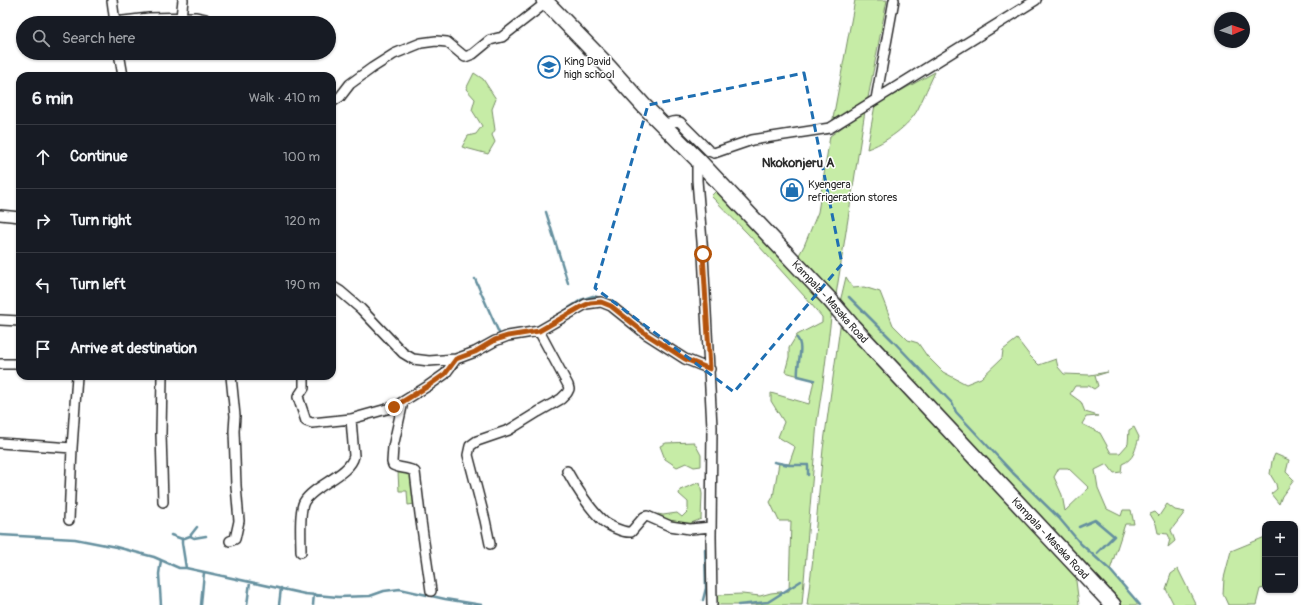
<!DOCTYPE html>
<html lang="en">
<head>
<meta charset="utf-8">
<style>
	:root { --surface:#171b24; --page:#20242c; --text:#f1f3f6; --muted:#9ea1a6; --line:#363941 }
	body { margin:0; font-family:Pangolin,sans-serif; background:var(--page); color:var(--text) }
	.controls { position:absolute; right:12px; bottom:12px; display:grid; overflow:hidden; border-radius:8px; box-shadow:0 1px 3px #0004 }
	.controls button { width:36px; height:36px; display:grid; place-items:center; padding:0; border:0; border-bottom:1px solid var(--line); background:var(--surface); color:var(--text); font:20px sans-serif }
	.compass { position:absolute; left:1214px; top:12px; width:36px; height:36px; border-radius:50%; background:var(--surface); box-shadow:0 1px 3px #0004; rotate:88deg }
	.stop { position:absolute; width:12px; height:12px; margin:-9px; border:3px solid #b45309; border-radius:50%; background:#fff }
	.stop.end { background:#b45309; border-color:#fff; box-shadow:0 1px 4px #0008 }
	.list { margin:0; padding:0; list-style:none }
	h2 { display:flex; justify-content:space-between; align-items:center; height:52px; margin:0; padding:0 16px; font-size:17px }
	h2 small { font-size:13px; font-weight:400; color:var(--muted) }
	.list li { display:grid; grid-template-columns:26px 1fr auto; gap:12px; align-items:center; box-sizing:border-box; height:64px; padding:0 16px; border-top:1px solid var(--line) }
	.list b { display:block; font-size:15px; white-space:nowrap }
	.list em { font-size:13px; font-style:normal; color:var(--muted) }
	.icon { flex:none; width:22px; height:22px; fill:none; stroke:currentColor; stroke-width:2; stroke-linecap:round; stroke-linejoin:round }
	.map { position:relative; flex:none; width:1310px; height:605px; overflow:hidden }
	.search { position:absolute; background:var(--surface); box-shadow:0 1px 3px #0004; left:16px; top:16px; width:320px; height:44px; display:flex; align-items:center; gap:10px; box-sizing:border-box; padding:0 14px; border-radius:22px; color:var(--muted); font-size:15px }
	.panel { position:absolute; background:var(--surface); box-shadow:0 1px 3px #0004; left:16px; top:72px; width:320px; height:308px; border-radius:12px }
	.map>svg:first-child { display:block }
	.green { fill:#c6eca6; stroke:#788c68; fill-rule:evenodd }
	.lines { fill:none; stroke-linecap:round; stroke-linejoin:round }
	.stream { stroke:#65909f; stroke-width:2.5 }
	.minor-casing { stroke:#2b2b2b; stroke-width:12 }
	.trunk-casing { stroke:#2b2b2b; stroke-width:18 }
	.minor { stroke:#fff; stroke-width:9 }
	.trunk { stroke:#fff; stroke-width:15 }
	.route { stroke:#b45309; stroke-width:5 }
	.marked { fill:none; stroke:#1f6fb2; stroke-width:3; stroke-dasharray:8 5; stroke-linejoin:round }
	.labels { text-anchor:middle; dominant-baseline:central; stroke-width:3; stroke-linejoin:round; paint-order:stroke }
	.poi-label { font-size:11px; fill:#2b2b2b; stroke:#fff; text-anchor:start }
	.street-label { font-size:11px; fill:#2b2b2b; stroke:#fff }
	.quarter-label { font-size:13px; font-weight:bold; fill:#2b2b2b; stroke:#fff }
</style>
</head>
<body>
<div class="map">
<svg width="1310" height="605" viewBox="0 0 1310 605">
	<rect width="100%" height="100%" fill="#fff"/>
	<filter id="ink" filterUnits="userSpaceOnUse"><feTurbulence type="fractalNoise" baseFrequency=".025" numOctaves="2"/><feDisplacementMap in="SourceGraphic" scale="8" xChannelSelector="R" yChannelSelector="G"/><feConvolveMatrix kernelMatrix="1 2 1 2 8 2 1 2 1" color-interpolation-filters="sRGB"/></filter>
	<g filter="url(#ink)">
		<path class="green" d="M855,0h32l-19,98 -36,26z
			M935,72c-6,12 -11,25 -17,37 -9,17 -33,34 -51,40l8,-44z
			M474,73l9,6 13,20 -4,10 3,21 -3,5 3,7 -7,12 -26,-7 6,-11 8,-2 6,-8 -10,-16 3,-11 -9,-10z
			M865,111l-29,184 -37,-40 5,-9 14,-34 12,-76z
			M718,189l114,121 -9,72 -6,40 -15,183h-86l1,-10 25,-1 18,2 11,-3 18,-2 2,-70h-12l-9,-19 3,-5 6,-34 10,1 6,-17 -17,-10 6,-15 -13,-21v-8l38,11 5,-24 -29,-8 4,-15v-9l8,-13 25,-13v-5l-17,-20 -57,-63 -37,-38z
			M846,277l7,11 11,-1 16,5 13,33 15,15 10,3 9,13 16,16 23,12 15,-6 21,-20 1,-8 14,-11 13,17 9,9 17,-6 2,8 6,7 26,1 18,-3 -13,4 3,10 -4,3 -5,-3h-14l-5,8 11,8 4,10 13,4 -12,1 -4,7 18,9 11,20h9l8,-9 1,-14 5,-3 5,10c-4,12 -4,22 -17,27l-1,8 -7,1 -7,-9 -12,6 3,18 9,21 14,7 2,-6h8l3,14h-9l-15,46 30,35h-19l-281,-303zM1059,468h9l21,20 -24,23 -3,-16 -8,-18z
			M841,320l237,256 -2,5 3,24h-272l6,-47 10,-109z
			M694,442l7,13v11l-7,1 -8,-4 -9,4 -12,-8 -5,-13 6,-3z
			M1275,454l14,6 -3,12 8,8 -12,16 -3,8 -8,-10 6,-5 -1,-5 -6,-10 2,-13z
			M412,471l3,33 -7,1 -1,-14h-8l-1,-19z
			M700,482l2,12 -1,25 -12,5 -18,1 -15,-10 2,-1 5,1 14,-2 5,4 6,-6v-9l-9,-8 1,-4z
			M1167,504l8,6 10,2 -14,18 4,11 -7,6 2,-8 -2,-5 -10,-1 -2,-9 -6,-10 5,-2 4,4z
			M1265,537v51l-5,1 -4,16h-28l-5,-11 1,-16 7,-27z
			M1178,569l18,36h-22l-8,-16 5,-15z"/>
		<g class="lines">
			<path class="stream" d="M546,212l22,71
				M475,279l24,54
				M849,297l44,44 59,62 4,9 57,61 46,45 22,26 29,26 30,35
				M558,315l23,-15 12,-4 20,5
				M797,338c8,10 -1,26 1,38l16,4
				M774,462l15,3h19v10
				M1079,527l16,-7 19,16 -17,17
				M0,535l75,4 41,8 38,10 25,11h7l119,26 33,3 32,-1 14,-5 16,-2 45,10 37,6
				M171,535l11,4
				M190,536l7,-9
				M186,568l-4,-25v-4l8,-3 4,2 12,-2
				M703,600l3,-12 -1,-39
				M161,605l-2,-31 2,-14
				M201,605l3,-33
				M247,605l3,-23
				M279,605l2,-17
				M313,605l1,-11
				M738,605l30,-3 33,-21"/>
			<g class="minor-casing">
				<path id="minor" d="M112,0l3,23
					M181,17l2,-17
					M115,22l34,-4 46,-1 10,2 4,4
					M119,53l4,23
					M876,99l18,-99
					M332,102l8,-5 10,-13 22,-16 22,-14 27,-11 15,-2 11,1 18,15 8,-3 17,-14 12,-3 45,-35
					M663,125c6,-2 10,-5 17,-3l29,29 5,2 38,-13 78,-12 206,-128
					M697,159v21l6,74 9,173 -1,110 1,68
					M0,215l20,2
					M332,286l8,5 21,18 42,44 10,6 16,2 27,-2 19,-7 20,-11 13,-5 31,-5 47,-27 15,-2 10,4 35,28 39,25 25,10
					M0,320l20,1
					M0,364h20
					M162,376l-1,58 2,68
					M304,376v12l-6,9 8,24 6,2 39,-4 43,-12 34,-21 17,-12 11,-15
					M403,402l-10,45 -1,15 1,3c7,4 16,2 22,7l5,42 11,77
					M0,443l72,5
					M567,471c8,15 23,38 35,49 6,6 22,13 29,12l13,-15 3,-1 23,10 20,3 21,-2
					M69,520l3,-72 5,-72
					M230,541l5,-2 4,-18 -3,-35 -2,-55 1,-15 -4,-40
					M490,544l-5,-24 -17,-65 2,-9 7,-5 32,-11 29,-18 23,-13 6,-6 2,-4 -1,-4 -29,-54
					M301,552c0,-12 -2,-41 3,-50 10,-17 46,-27 50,-46l-3,-37"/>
			</g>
			<g class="trunk-casing">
				<g id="trunk">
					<path id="s1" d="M544,0l61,63 39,43 53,53 133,141 23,27 260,278"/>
				</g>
			</g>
			<use href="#minor" class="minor"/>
			<use href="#trunk" class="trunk"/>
		</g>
	</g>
	<g class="lines" filter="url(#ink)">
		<path class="route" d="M394,407l34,-21 17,-12 11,-15 19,-7 20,-12 13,-4 31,-5 42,-24 9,-4 11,-1 10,4 35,28 39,25 25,10 -7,-115"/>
	</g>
	<path class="marked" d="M804,73l38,191 -108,128 -139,-104 53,-183z"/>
	<defs>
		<g id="school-ring" transform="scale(1.15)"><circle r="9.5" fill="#fff" stroke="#1f6fb2" stroke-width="1.5"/><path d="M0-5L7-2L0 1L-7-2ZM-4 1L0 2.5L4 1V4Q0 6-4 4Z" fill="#1f6fb2"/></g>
		<g id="shop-ring" transform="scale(1.15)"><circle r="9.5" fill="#fff" stroke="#1f6fb2" stroke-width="1.5"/><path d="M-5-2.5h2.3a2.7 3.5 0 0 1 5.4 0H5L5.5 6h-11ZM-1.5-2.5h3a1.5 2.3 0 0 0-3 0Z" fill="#1f6fb2"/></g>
	</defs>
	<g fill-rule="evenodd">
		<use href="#school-ring" x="549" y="67"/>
		<use href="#shop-ring" x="792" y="190"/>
	</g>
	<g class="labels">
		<g class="poi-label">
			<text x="564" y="61">King David<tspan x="564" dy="13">high school</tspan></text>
			<text x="808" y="184">Kyengera<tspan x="808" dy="13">refrigeration stores</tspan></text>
		</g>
		<g class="street-label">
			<text stroke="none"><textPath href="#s1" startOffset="416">Kampala - Masaka Road</textPath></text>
			<text stroke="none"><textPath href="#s1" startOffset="739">Kampala - Masaka Road</textPath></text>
		</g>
		<g class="quarter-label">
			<text x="798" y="163">Nkokonjeru A</text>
		</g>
	</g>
</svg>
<div class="controls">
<button>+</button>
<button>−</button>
</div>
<svg class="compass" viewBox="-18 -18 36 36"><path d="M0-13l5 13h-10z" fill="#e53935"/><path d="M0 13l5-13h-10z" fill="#9ea1a6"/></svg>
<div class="stop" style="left:703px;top:254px"></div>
<div class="stop end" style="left:394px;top:407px"></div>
<div class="search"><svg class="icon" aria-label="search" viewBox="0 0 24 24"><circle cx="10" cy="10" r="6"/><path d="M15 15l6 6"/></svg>Search here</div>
<section class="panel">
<h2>6 min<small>Walk · 410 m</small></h2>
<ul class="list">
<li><svg class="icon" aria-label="ahead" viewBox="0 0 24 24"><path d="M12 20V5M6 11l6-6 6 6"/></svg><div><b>Continue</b></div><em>100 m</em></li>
<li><svg class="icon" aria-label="right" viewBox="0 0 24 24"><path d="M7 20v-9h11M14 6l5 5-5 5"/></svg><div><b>Turn right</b></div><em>120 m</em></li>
<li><svg class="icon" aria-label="left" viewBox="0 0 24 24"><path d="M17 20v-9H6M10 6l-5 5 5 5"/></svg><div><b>Turn left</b></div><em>190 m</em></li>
<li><svg class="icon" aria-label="arrive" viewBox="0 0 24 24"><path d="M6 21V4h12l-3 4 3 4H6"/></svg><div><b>Arrive at destination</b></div></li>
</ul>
</section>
</div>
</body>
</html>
